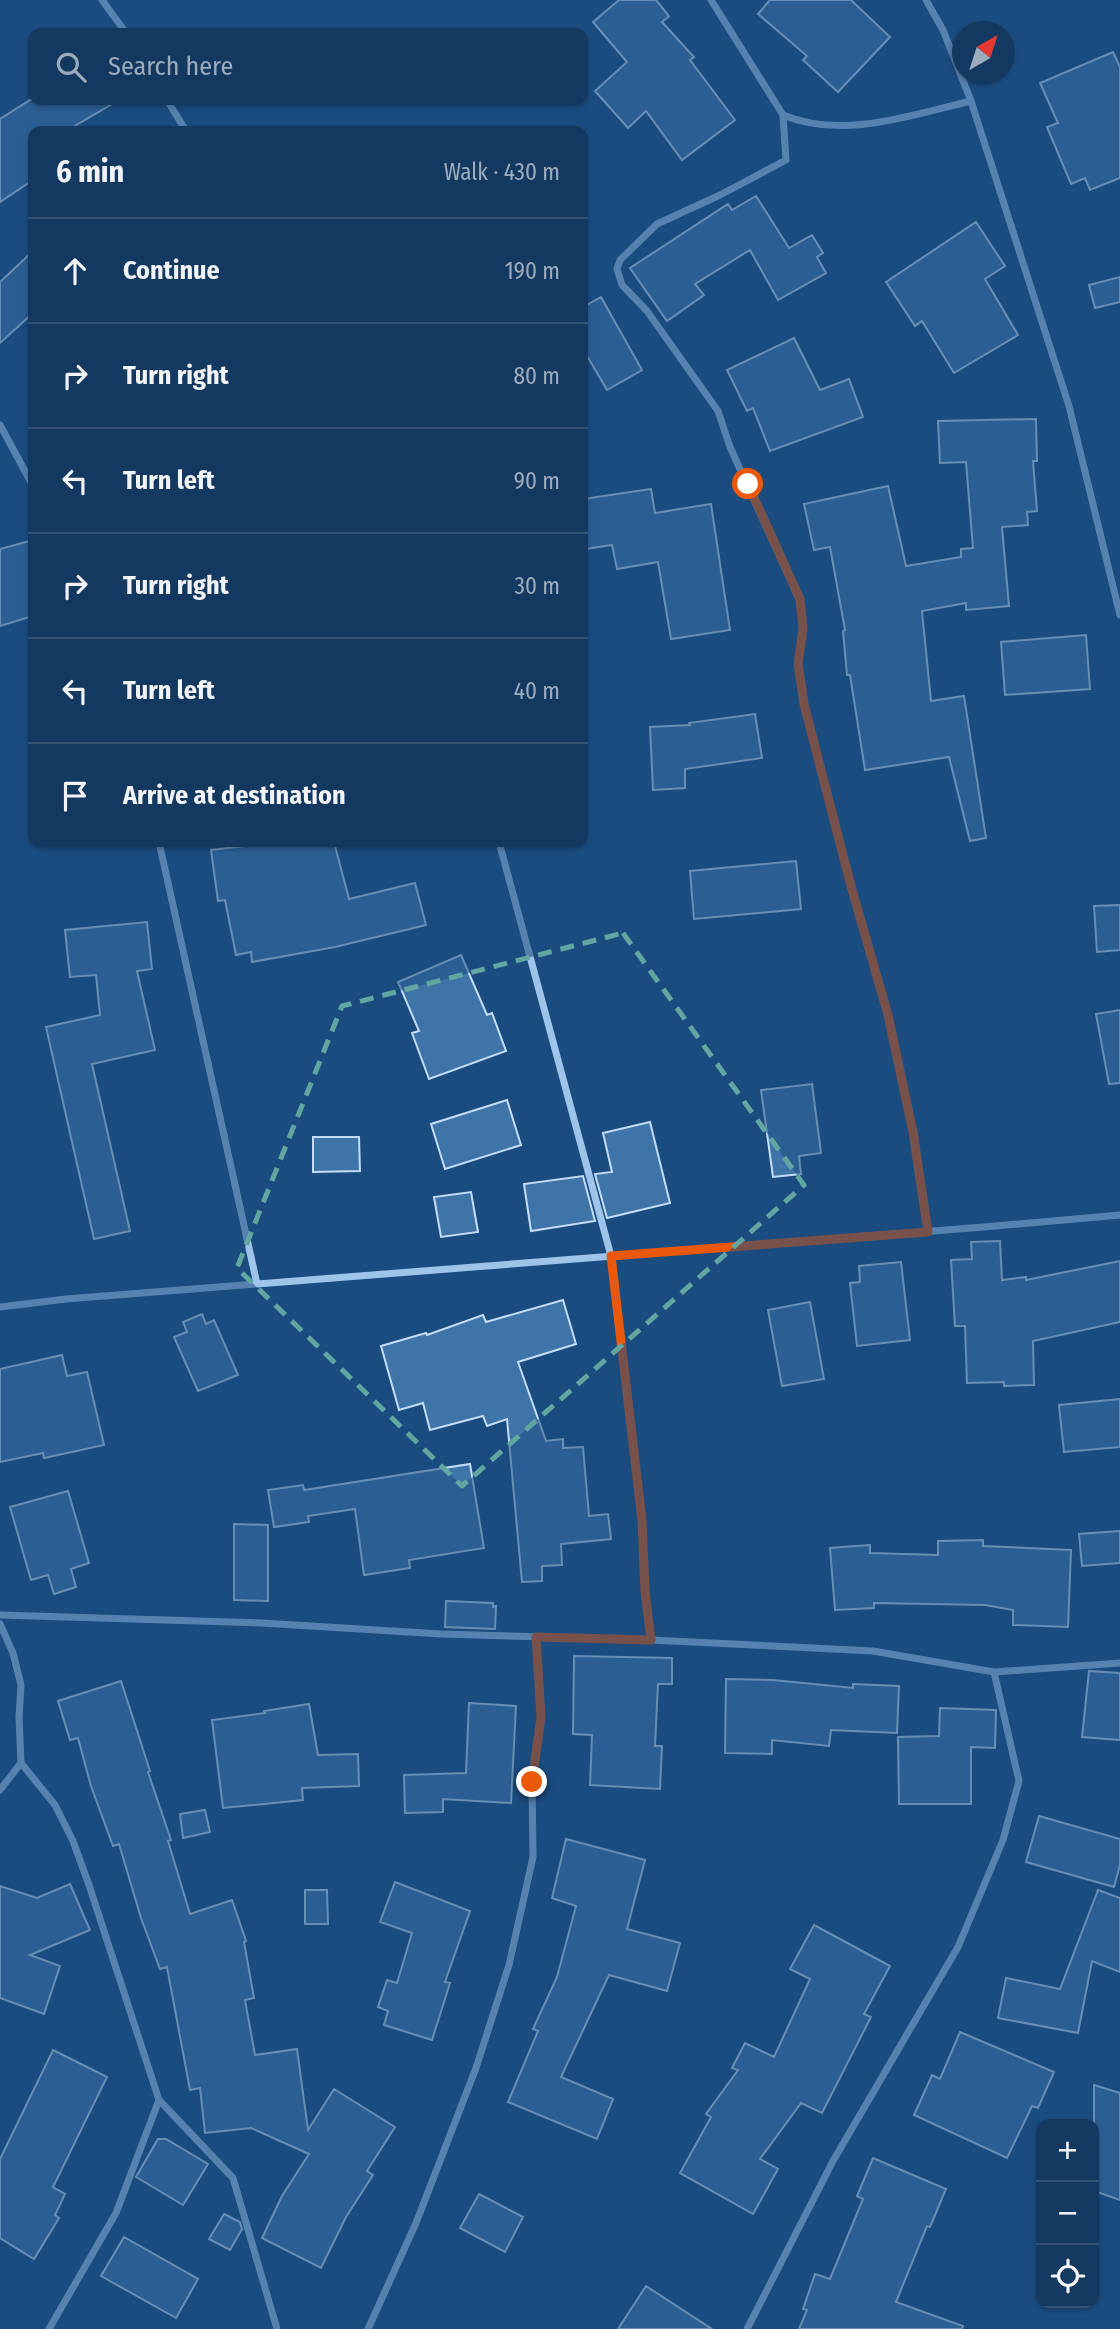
<!DOCTYPE html>
<html lang="en">
<head>
<meta charset="utf-8">
<style>
	:root { --surface:#143960; --page:#1d4066; --text:#f1f3f6; --muted:#9dacbd; --line:#335375 }
	body { margin:0; font-family:"Fira Sans Condensed",sans-serif; background:var(--page); color:var(--text) }
	.controls { position:absolute; right:21px; bottom:21px; display:grid; overflow:hidden; border-radius:14px; box-shadow:0 2px 5px #0004 }
	.controls button { width:63px; height:63px; display:grid; place-items:center; padding:0; border:0; border-bottom:2px solid var(--line); background:var(--surface); color:var(--text); font:35px sans-serif }
	.compass { position:absolute; left:952px; top:21px; width:63px; height:63px; border-radius:50%; background:var(--surface); box-shadow:0 2px 5px #0004; rotate:39deg }
	.stop { position:absolute; width:21px; height:21px; margin:-16px; border:5px solid #ea580c; border-radius:50%; background:#fff }
	.stop.end { background:#ea580c; border-color:#fff; box-shadow:0 2px 7px #0008 }
	.list { margin:0; padding:0; list-style:none }
	h2 { display:flex; justify-content:space-between; align-items:center; height:91px; margin:0; padding:0 28px; font-size:30px }
	h2 small { font-size:23px; font-weight:400; color:var(--muted) }
	.list li { display:grid; grid-template-columns:46px 1fr auto; gap:21px; align-items:center; box-sizing:border-box; height:105px; padding:0 28px; border-top:2px solid var(--line) }
	.list b { display:block; font-size:26px; white-space:nowrap }
	.list em { font-size:23px; font-style:normal; color:var(--muted) }
	.icon { flex:none; width:38px; height:38px; fill:none; stroke:currentColor; stroke-width:2; stroke-linecap:round; stroke-linejoin:round }
	.map { position:relative; flex:none; width:1120px; height:2329px; overflow:hidden }
	.search { position:absolute; background:var(--surface); box-shadow:0 2px 5px #0004; left:28px; top:28px; width:560px; height:77px; display:flex; align-items:center; gap:18px; box-sizing:border-box; padding:0 24px; border-radius:14px; color:var(--muted); font-size:26px }
	.panel { position:absolute; background:var(--surface); box-shadow:0 2px 5px #0004; left:28px; top:126px; width:560px; height:721px; border-radius:14px }
	.map>svg:first-child { display:block }
	.building { fill:#3f74a9; stroke:#c3ddf7; stroke-width:2 }
	.lines { fill:none; stroke-linecap:round; stroke-linejoin:round }
	.street { stroke:#9ec4ea; stroke-width:7 }
	.route { stroke:#ea580c; stroke-width:9 }
	.marked { fill:none; stroke:#63a6a1; stroke-width:5; stroke-dasharray:14 9; stroke-linejoin:round }
</style>
</head>
<body>
<div class="map">
<svg width="1120" height="2329" viewBox="0 0 1120 2329">
	<rect width="100%" height="100%" fill="#1b4c80"/>
	<path class="building" d="M619,0h37l13,16 -7,6 32,35 -4,3 45,60 -53,40 -36,-49 -18,17 -33,-37 32,-29 -34,-40z
		M770,0h81l39,37 -52,55 -35,-32 4,-4 -49,-42z
		M1113,52l7,15v111l-30,12 -5,-12 -14,6 -24,-57 11,-4 -18,-40z
		M30,100h89l-53,31h-33v49l-33,22v-83z
		M756,196l33,52 23,-13 11,18 -6,4 9,16 -48,27 -28,-50 -55,34 9,11 -37,26 -37,-53 98,-64 4,6z
		M976,222l29,44 -20,13 33,56 -64,38 -32,-52 -7,5 -29,-44z
		M33,251v62l-33,30v-61z
		M1120,277v25l-25,6 -6,-23z
		M601,297l41,73 -35,20 -24,-41v-42z
		M794,338l26,52 29,-11 14,38 -93,34 -17,-43 -6,3 -20,-41z
		M1036,419l1,42h-4l4,50 -10,1 1,13 -26,2 7,79 -43,4v-7l-44,8 9,90 33,-5 22,142 -16,3 -21,-84 -84,13 -15,-95h-3l-4,-44 2,-1 -15,-83 -16,3 -10,-46 84,-18 18,80 55,-9v-8l12,-1 -7,-86 -26,1 -2,-42z
		M651,489l4,24 56,-9 19,126 -59,9 -13,-77 -41,7 -5,-24 -27,4 -2,-50z
		M33,540v76l-33,10v-77z
		M1086,635l4,54 -85,6 -4,-53z
		M755,714l7,44 -77,11v19l-32,2 -3,-63 40,-2 -1,-2z
		M280,842h54l15,57 66,-16 11,42 -91,22 -83,15 -1,-10 -15,3 -11,-55 -7,1 -7,-51z
		M796,861l5,48 -107,10 -4,-48z
		M1120,905v45l-23,2 -3,-46z
		M147,922l5,47 -15,2 18,79 -63,14 38,167 -36,8 -48,-212 54,-12 -4,-40 -26,2 -5,-47z
		M461,955l26,60 5,-2 14,38 -77,28 -17,-46 7,-2 -21,-49z
		M1120,1010v73l-11,1 -13,-70z
		M812,1084l9,69 -22,3 2,18 -28,3 -12,-87z
		M507,1100l14,45 -76,24 -14,-45z
		M650,1122l20,81 -63,15 -12,-44 17,-2 -9,-39z
		M313,1137h46l1,34 -47,1z
		M583,1176l12,45 -64,10 -7,-47z
		M471,1192l7,40 -37,5 -7,-40z
		M1000,1241l2,39 24,-3v3l94,-19v61l-87,19 1,44 -30,1v-4l-37,1 -2,-57h-10l-4,-66 21,-1 -1,-17z
		M901,1262l9,78 -53,6 -7,-63 10,-1 -1,-16z
		M563,1300l13,44 -58,18 28,79 17,-2v9l20,-1 6,69 19,-2 3,25 -50,5 1,21 -20,1v15l-20,1 -15,-163 -20,7 -4,-10 -53,14 -7,-27 -24,7 -18,-64 45,-13 1,2 56,-20 3,7z
		M810,1302l14,77 -42,7 -14,-76z
		M202,1314l4,10 8,-4 24,55 -40,16 -24,-54 13,-5 -4,-10z
		M62,1355l5,21 20,-4 17,73 -60,13 -1,-5 -43,9v-93z
		M1120,1399v48l-56,5 -5,-47z
		M470,1464l14,84 -75,12 1,8 -46,7 -9,-66 -47,7 1,6 -35,5 -6,-37 35,-5 1,5z
		M68,1491l21,72 -18,6 5,18 -22,7 -6,-19 -17,5 -21,-73z
		M234,1524l34,1v76l-34,-1z
		M1120,1531v32l-38,3 -3,-32z
		M983,1540v6l88,4 -3,77 -55,-2v-15l-28,-5 -111,-2v5l-39,2 -5,-62 40,-3v8l68,2v-14z
		M446,1601l47,2v4l3,-1 -1,23 -50,-2z
		M574,1656l98,2v26h-14l-3,62h7l-2,43 -70,-4 2,-50 -19,-1z
		M1089,1671l31,2v67l-38,-3z
		M726,1679l47,1 80,8v-4l46,2 -2,47 -66,-3 -2,16 -57,-6v14l-47,-1z
		M121,1681l29,90 -2,1 23,68 -3,1 22,73 42,-14 14,41 -2,1 10,56 -9,2 10,55 42,-6 11,81 26,-41 61,38 -28,44 6,4 -27,42 -25,51 -59,-30 20,-42 27,-42 -58,-26 -46,5 -5,-45 -10,2 -23,-123 -7,2 -19,-51 -22,-74 -6,2 -22,-60 -13,-48 -8,2 -12,-39z
		M469,1703l47,3 -5,97 -68,-4v13l-38,1 -1,-38 62,-2z
		M309,1704l9,51 40,-1 1,32 -57,2 1,12 -80,8 -11,-88 53,-7 -1,-2z
		M940,1708l56,2 -1,38 -24,-1v57h-72l-1,-67 41,-1z
		M205,1810l5,22 -27,6 -3,-24z
		M1039,1816l81,23v26l-6,22 -88,-25z
		M566,1839l79,21 -18,69 53,14 -13,48 -58,-16 -48,102 52,22 -16,40 -89,-37 30,-71 -5,-2 24,-52 19,-71 -24,-8z
		M395,1882l75,29 -25,71 5,1 -18,57 -48,-15 4,-14 -10,-4 9,-27 10,3 15,-50 -32,-11z
		M70,1884l20,46 -60,25 30,11 -16,48 -44,-16v-112l37,12z
		M305,1890h22l1,34h-23z
		M1098,1890l22,8v74l-28,-11 -14,72 -80,-15 8,-40 54,11z
		M814,1925l76,41 -26,48 7,3 -49,96 -21,-10 -41,56 18,10 -25,45 -73,-41 31,-56 -5,-3 32,-44 -6,-2 13,-25 29,14 36,-78 -20,-10z
		M960,2032l94,40 -16,36 -6,-2 -25,52 -93,-43 18,-40 8,4z
		M53,2050l54,27 -54,110 12,7 -10,21 4,3 -25,41 -34,-21v-79z
		M1094,2085l26,8v107l-26,-9z
		M158,2139h8l42,25 -25,41 -47,-28z
		M873,2158l73,31 -16,38 -3,-1 -31,76 67,24 -1,3h-163l8,-19 -4,-1 12,-35 15,5 33,-80 -6,-3z
		M479,2194l44,23 -18,35 -45,-24z
		M224,2214l16,8 2,7 -12,21 -21,-11z
		M124,2237l74,42 -22,39 -75,-42z
		M646,2286l66,43h-94z"/>
	<g class="lines">
		<path class="street" d="M102,0l24,33
			M711,0l72,115c60,25 128,0 188,-14
			M926,0l17,30 28,71 98,305 51,209
			M167,100l19,31
			M783,115l3,45 -66,35 -63,29 -37,36 -3,9 5,16 25,26 71,100 12,36 69,152 4,30 -5,35 6,40 47,182 37,129 25,117 15,100
			M0,425l33,61
			M159,842l98,442
			M499,842l112,414 31,264 3,71 6,49
			M0,1307l66,-8 918,-72 136,-12
			M0,1615l262,8 179,11 210,6 222,11 121,21 126,-9
			M0,1624l13,29 8,32 -2,32 2,46 34,42 18,36 16,44 70,215 74,78 44,151
			M0,1790l21,-27
			M49,2329l67,-116 43,-113
			M368,2329l48,-106 60,-155 33,-103 24,-108 -1,-75 9,-65 -5,-80
			M747,2329l86,-168 125,-214 45,-107 16,-59 -25,-109"/>
	</g>
	<g class="lines">
		<path class="route" d="M532,1782l9,-65 -5,-80 115,3 -6,-49 -3,-71 -31,-264 317,-24 -15,-100 -25,-117 -37,-129 -47,-182 -6,-40 5,-35 -3,-30 -52,-115"/>
	</g>
	<path d="M0 0H1120V2329H0ZM623,933l181,252 -342,301 -225,-218 105,-262z" fill="#1b4c80" fill-opacity=".55" fill-rule="evenodd"/>
	<path class="marked" d="M623,933l181,252 -342,301 -225,-218 105,-262z"/>
</svg>
<div class="controls">
<button>+</button>
<button>−</button>
<button><svg class="icon" aria-label="locate" viewBox="0 0 24 24"><circle cx="12" cy="12" r="6"/><path d="M12 2v4M12 18v4M2 12h4M18 12h4"/></svg></button>
</div>
<svg class="compass" viewBox="-18 -18 36 36"><path d="M0-13l5 13h-10z" fill="#e53935"/><path d="M0 13l5-13h-10z" fill="#9dacbd"/></svg>
<div class="stop" style="left:748px;top:484px"></div>
<div class="stop end" style="left:532px;top:1782px"></div>
<div class="search"><svg class="icon" aria-label="search" viewBox="0 0 24 24"><circle cx="10" cy="10" r="6"/><path d="M15 15l6 6"/></svg>Search here</div>
<section class="panel">
<h2>6 min<small>Walk · 430 m</small></h2>
<ul class="list">
<li><svg class="icon" aria-label="ahead" viewBox="0 0 24 24"><path d="M12 20V5M6 11l6-6 6 6"/></svg><div><b>Continue</b></div><em>190 m</em></li>
<li><svg class="icon" aria-label="right" viewBox="0 0 24 24"><path d="M7 20v-9h11M14 6l5 5-5 5"/></svg><div><b>Turn right</b></div><em>80 m</em></li>
<li><svg class="icon" aria-label="left" viewBox="0 0 24 24"><path d="M17 20v-9H6M10 6l-5 5 5 5"/></svg><div><b>Turn left</b></div><em>90 m</em></li>
<li><svg class="icon" aria-label="right" viewBox="0 0 24 24"><path d="M7 20v-9h11M14 6l5 5-5 5"/></svg><div><b>Turn right</b></div><em>30 m</em></li>
<li><svg class="icon" aria-label="left" viewBox="0 0 24 24"><path d="M17 20v-9H6M10 6l-5 5 5 5"/></svg><div><b>Turn left</b></div><em>40 m</em></li>
<li><svg class="icon" aria-label="arrive" viewBox="0 0 24 24"><path d="M6 21V4h12l-3 4 3 4H6"/></svg><div><b>Arrive at destination</b></div></li>
</ul>
</section>
</div>
</body>
</html>
